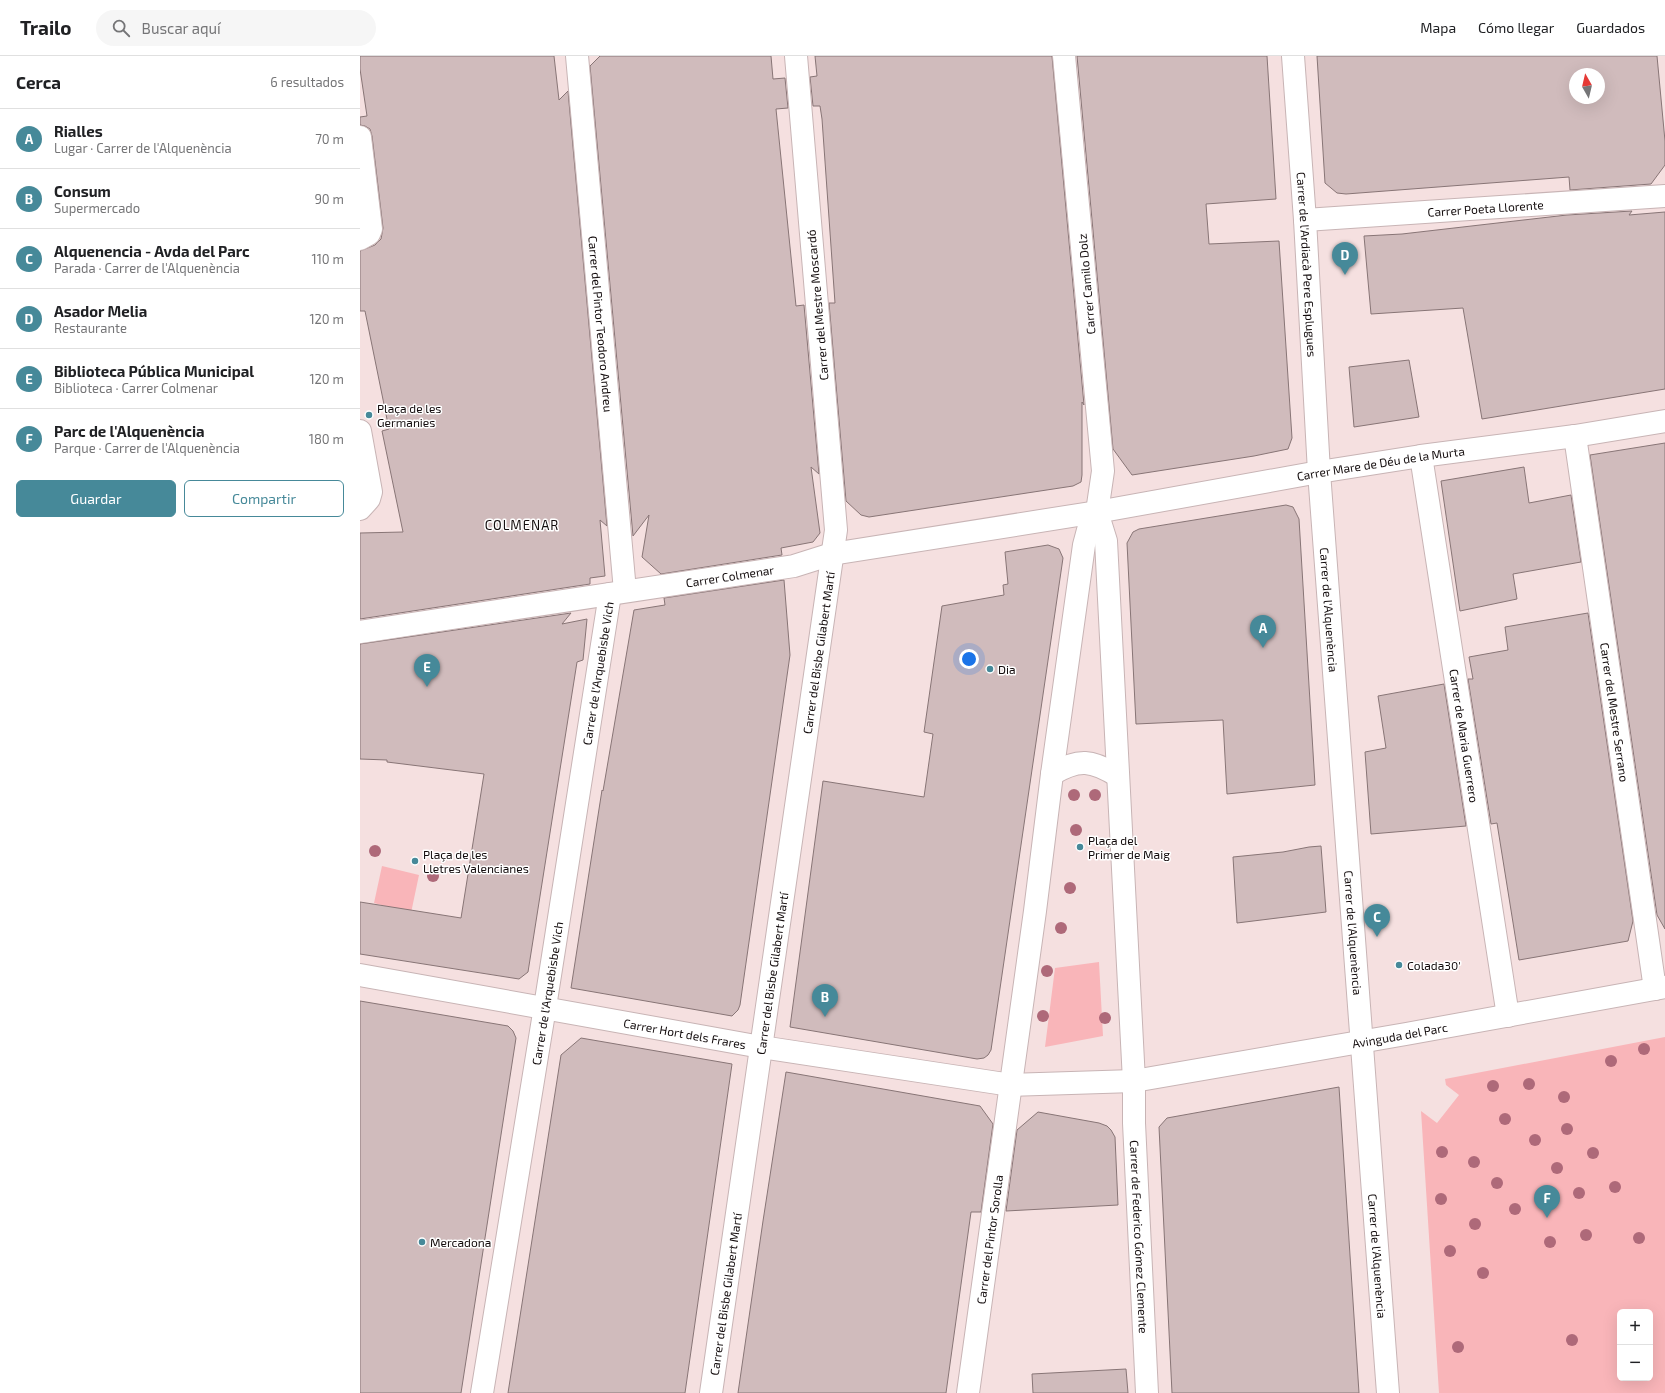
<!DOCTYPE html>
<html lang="es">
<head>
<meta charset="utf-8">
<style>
	:root { --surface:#fff; --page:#f6f6f6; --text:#202124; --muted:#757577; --line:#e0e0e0; --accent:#468999 }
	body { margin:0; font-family:"Exo 2",sans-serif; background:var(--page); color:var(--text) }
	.controls { position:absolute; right:12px; bottom:12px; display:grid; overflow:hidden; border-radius:6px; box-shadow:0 4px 16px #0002 }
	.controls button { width:36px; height:36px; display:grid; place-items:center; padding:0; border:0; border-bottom:1px solid var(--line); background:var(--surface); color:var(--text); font:20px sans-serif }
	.compass { position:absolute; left:1209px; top:12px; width:36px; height:36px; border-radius:50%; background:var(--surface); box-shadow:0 4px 16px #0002; rotate:352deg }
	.you { position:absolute; left:609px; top:603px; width:14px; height:14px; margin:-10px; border:3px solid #fff; border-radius:50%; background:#1a73e8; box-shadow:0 0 0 6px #1a73e833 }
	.badge { display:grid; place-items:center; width:26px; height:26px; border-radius:50%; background:var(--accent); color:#fff; font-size:13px; font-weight:700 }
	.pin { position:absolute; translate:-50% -33px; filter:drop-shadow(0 1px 2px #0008) }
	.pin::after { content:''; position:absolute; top:21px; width:14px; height:12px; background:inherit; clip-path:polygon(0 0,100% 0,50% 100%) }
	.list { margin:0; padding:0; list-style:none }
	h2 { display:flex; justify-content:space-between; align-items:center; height:52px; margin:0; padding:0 16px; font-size:17px }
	h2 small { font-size:13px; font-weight:400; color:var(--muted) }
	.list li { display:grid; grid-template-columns:26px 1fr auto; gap:12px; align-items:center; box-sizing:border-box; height:60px; padding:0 16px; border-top:1px solid var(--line) }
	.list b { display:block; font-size:15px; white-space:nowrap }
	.list p { margin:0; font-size:13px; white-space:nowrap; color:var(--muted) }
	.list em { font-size:13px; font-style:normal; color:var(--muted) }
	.actions { display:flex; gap:8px; padding:12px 16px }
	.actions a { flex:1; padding:9px 0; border:1px solid var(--accent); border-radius:6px; text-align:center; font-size:14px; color:var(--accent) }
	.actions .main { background:var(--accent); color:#fff }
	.icon { flex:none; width:22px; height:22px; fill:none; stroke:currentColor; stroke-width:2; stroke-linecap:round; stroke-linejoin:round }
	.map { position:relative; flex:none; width:1305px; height:1337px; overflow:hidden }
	header { display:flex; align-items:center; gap:24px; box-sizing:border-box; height:56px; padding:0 20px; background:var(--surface); border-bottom:1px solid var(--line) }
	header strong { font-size:19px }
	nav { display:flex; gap:22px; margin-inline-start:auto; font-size:14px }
	.search { width:280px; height:36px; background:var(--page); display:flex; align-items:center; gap:10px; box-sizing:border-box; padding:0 14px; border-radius:22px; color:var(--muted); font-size:15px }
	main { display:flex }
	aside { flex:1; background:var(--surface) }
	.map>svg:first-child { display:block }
	.green { fill:#f9b5b9; fill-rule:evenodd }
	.building { fill:#d0bbbc; stroke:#887576; fill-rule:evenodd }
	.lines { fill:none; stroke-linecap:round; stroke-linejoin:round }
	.street-casing { stroke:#c8b4b5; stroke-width:24 }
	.street { stroke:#fff; stroke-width:22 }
	.tree { fill:#ae6979 }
	.poi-dot { fill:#468999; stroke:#fff; stroke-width:1.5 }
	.labels { text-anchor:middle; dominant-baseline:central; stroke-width:3; stroke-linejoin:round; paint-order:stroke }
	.street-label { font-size:12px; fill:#130c0d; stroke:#fff }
	.poi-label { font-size:12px; fill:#130c0d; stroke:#fff; text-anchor:start }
	.neighbourhood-label { font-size:13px; letter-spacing:1px; fill:#130c0d; stroke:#fff }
</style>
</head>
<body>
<header>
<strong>Trailo</strong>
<div class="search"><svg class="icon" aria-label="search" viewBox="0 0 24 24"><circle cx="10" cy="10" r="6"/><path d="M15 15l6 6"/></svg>Buscar aquí</div>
<nav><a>Mapa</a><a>Cómo llegar</a><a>Guardados</a></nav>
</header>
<main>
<aside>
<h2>Cerca<small>6 resultados</small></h2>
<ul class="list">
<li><span class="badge">A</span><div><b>Rialles</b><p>Lugar · Carrer de l'Alquenència</p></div><em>70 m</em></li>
<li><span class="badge">B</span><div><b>Consum</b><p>Supermercado</p></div><em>90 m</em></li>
<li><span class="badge">C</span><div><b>Alquenencia - Avda del Parc</b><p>Parada · Carrer de l'Alquenència</p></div><em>110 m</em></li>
<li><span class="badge">D</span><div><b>Asador Melia</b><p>Restaurante</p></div><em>120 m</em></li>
<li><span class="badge">E</span><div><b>Biblioteca Pública Municipal</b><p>Biblioteca · Carrer Colmenar</p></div><em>120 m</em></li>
<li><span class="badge">F</span><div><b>Parc de l'Alquenència</b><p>Parque · Carrer de l'Alquenència</p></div><em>180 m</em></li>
</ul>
<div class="actions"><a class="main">Guardar</a><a>Compartir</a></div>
</aside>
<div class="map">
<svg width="1305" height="1337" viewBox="0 0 1305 1337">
	<rect width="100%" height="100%" fill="#f5e0e0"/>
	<path class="green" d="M22,810l37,9 -8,38 -37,-10z
		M739,906l4,74 -58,11 10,-79z
		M1305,981v356h-226l-18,-282 16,12 22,-28 -13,-10 -1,-6zM1260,1256h30v66h-30z"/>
	<path class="building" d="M0,0h194l5,44 9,-9 39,435 -7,-6 5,56 -15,2v6l-230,35v-86l43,-1 -21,-101 7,-2 -24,-118h-5v-60l15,-6 6,-6 2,-11 -11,-92 -2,-7 -5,-3 -5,-1v-8l7,-1 -7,-47z
		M240,0h171l2,23 12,-1 3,30 -12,1 20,197 8,-1 15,169 -8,-7 9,66 -7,9 -32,6 1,7 -121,19 -19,-17 7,-42 -16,21 -43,-470z
		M455,0h237l32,349 -2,-3v73l-1,7 -8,4 -204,31 -8,-2 -15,-14 -17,-198h6l-13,-184 -2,-13h-7l-3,-29 7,-1z
		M717,0h190l9,143 -70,5 3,40 70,-3 13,197 -4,11 -34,7 -122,19 -19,-26z
		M957,0h340l8,85v24l-14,19 -81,6 -1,-13 -223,17 -9,-1 -12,-10zM1215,18h24v24h-24z
		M1272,155l-3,4 36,-3v177l-183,30 -19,-111 -92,6 -7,-78 38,-2 165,-19z
		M1049,304l10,57 -65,10 -5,-60z
		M1305,387v486l-8,-14 -67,-460z
		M1164,411l5,36 42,-8 10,67 -68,12 4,25 -57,12 -19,-130z
		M926,449l7,2 6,12 16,266 -88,9 -4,-74 -87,4 -9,-181 6,-11 6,-3z
		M688,489l11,4 4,9 -72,492 -3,5 -4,3 -7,1 -187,-32 33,-246 101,16 9,-63 -9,-2 18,-126 62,-11 -1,-10 5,-1 -3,-32z
		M424,524l6,75 -50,350 -2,5 -6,6 -161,-28 31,-198 1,1 31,-181 31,-5 -1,-7z
		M211,557l-9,11 25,-5 -4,41 -6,2 -49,310 -9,7 -159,-25v-52l101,16 23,-144 -97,-12v-2l-27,-1v-115z
		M1228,557l45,308 -5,20 -109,19 -22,-137 -6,1 -23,-145h5l-4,-22 39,-7 -3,-23z
		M1084,628l22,142 -95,8 -6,-82 21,-4 -8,-52z
		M961,790l5,66 -89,11 -4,-66 50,-5 26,-5z
		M0,945l148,25 5,5 3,7 -55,355h-101z
		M221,982l151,26 -47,329h-177l53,-338z
		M426,1016l194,34 13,18 -12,88h-10l-25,181h-208l25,-172z
		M979,1031l20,306h-187l-13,-266 8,-9z
		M678,1056l61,11 8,3 4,4 4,7 3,68 -112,6 11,-81z
		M766,1313l2,24h-95l-1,-19z"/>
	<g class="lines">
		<g class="street-casing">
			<g id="street">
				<path id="s1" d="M217,0l48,535"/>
				<path id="s2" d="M933,0l12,164 14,252 69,921"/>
				<path d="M0,81l11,92 -2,5 -9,5"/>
				<path id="s3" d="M945,164l360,-24"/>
				<path d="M0,375l11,61 -2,7 -9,10"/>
				<path id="s4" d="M1215,380l80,553"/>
				<path id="s5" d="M1061,400l87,560"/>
				<path id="s6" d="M737,456l9,29 28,540v42l13,270"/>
				<path id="s7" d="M0,576l434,-66 38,-12 265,-42 222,-40 102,-16 154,-20 90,-15"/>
				<path d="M692,718c27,-16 40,-14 66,2"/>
				<path id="s8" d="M0,919l401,72 250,38 123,-4 272,-47 259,-47"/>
				<path id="s9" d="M122,1337l63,-386 65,-413"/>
				<path id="s10" d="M351,1337l125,-863 -40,-474"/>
				<path id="s11" d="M608,1337l67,-482 17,-137 32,-229 4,-15 9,-18 6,-41 -39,-415"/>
			</g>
		</g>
		<use href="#street" class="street"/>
	</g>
	<g class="tree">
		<circle cx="714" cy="739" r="6"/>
		<circle cx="735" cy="739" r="6"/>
		<circle cx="716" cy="774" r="6"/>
		<circle cx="15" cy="795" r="6"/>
		<circle cx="73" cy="820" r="6"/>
		<circle cx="710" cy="832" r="6"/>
		<circle cx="701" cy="872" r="6"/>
		<circle cx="687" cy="915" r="6"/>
		<circle cx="683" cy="960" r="6"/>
		<circle cx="745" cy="962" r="6"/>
		<circle cx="1284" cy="993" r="6"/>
		<circle cx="1251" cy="1005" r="6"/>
		<circle cx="1169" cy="1028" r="6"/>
		<circle cx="1133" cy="1030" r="6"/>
		<circle cx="1204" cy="1041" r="6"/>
		<circle cx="1145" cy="1063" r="6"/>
		<circle cx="1207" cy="1073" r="6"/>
		<circle cx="1175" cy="1084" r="6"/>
		<circle cx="1082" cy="1096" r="6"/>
		<circle cx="1233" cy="1097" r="6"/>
		<circle cx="1114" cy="1106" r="6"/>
		<circle cx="1197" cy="1112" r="6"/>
		<circle cx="1137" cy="1127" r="6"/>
		<circle cx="1255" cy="1131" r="6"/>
		<circle cx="1219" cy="1137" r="6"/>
		<circle cx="1081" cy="1143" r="6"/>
		<circle cx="1155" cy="1153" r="6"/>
		<circle cx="1115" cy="1168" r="6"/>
		<circle cx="1226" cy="1179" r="6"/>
		<circle cx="1279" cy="1182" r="6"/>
		<circle cx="1190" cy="1186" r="6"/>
		<circle cx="1090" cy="1195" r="6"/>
		<circle cx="1123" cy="1217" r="6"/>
		<circle cx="1212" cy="1284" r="6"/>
		<circle cx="1098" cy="1291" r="6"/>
	</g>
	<g class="poi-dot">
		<circle cx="9" cy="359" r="4"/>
		<circle cx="630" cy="613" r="4"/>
		<circle cx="720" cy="791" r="4"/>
		<circle cx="55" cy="805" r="4"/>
		<circle cx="1039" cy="909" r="4"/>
		<circle cx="62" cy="1186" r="4"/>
	</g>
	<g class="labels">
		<g class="street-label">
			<text stroke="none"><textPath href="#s3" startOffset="181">Carrer Poeta Llorente</textPath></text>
			<text stroke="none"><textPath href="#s2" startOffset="209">Carrer de l'Ardiacà Pere Esplugues</textPath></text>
			<text transform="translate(726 228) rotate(-95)">Carrer Camilo Dolz</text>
			<text transform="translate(457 249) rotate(-95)">Carrer del Mestre Moscardó</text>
			<text stroke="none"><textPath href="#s1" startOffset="269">Carrer del Pintor Teodoro Andreu</textPath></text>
			<text stroke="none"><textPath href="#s7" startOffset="1035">Carrer Mare de Déu de la Murta</textPath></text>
			<text stroke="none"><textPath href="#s7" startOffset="374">Carrer Colmenar</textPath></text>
			<text stroke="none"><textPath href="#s2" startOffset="555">Carrer de l'Alquenència</textPath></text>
			<text stroke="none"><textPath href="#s10" startOffset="748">Carrer del Bisbe Gilabert Martí</textPath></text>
			<text stroke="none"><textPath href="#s9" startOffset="729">Carrer de l'Arquebisbe Vich</textPath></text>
			<text stroke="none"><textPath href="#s4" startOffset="279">Carrer del Mestre Serrano</textPath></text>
			<text stroke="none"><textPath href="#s5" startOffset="283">Carrer de Maria Guerrero</textPath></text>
			<text stroke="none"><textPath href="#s2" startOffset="879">Carrer de l'Alquenència</textPath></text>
			<text stroke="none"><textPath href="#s10" startOffset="424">Carrer del Bisbe Gilabert Martí</textPath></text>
			<text stroke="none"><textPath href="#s9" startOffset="405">Carrer de l'Arquebisbe Vich</textPath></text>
			<text stroke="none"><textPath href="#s8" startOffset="330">Carrer Hort dels Frares</textPath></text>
			<text stroke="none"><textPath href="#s8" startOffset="1053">Avinguda del Parc</textPath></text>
			<text stroke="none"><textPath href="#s6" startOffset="727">Carrer de Federico Gómez Clemente</textPath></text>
			<text stroke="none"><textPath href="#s11" startOffset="155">Carrer del Pintor Sorolla</textPath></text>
			<text stroke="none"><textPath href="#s2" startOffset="1203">Carrer de l'Alquenència</textPath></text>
			<text stroke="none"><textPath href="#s10" startOffset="100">Carrer del Bisbe Gilabert Martí</textPath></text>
		</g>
		<g class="poi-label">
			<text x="17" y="352">Plaça de les<tspan x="17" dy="14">Germanies</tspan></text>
			<text x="638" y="613">Dia</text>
			<text x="728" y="784">Plaça del<tspan x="728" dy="14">Primer de Maig</tspan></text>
			<text x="63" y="798">Plaça de les<tspan x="63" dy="14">Lletres Valencianes</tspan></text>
			<text x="1047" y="909">Colada30'</text>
			<text x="70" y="1186">Mercadona</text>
		</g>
		<g class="neighbourhood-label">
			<text x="162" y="469">COLMENAR</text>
		</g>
	</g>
</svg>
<div class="controls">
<button>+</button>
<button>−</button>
</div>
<svg class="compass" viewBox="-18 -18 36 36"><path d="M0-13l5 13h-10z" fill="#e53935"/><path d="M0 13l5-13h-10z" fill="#757577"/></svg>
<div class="you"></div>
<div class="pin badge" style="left:903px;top:592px">A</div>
<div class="pin badge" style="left:465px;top:961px">B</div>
<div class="pin badge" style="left:1017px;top:881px">C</div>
<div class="pin badge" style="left:985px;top:219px">D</div>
<div class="pin badge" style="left:67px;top:631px">E</div>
<div class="pin badge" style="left:1187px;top:1162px">F</div>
</div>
</main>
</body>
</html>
